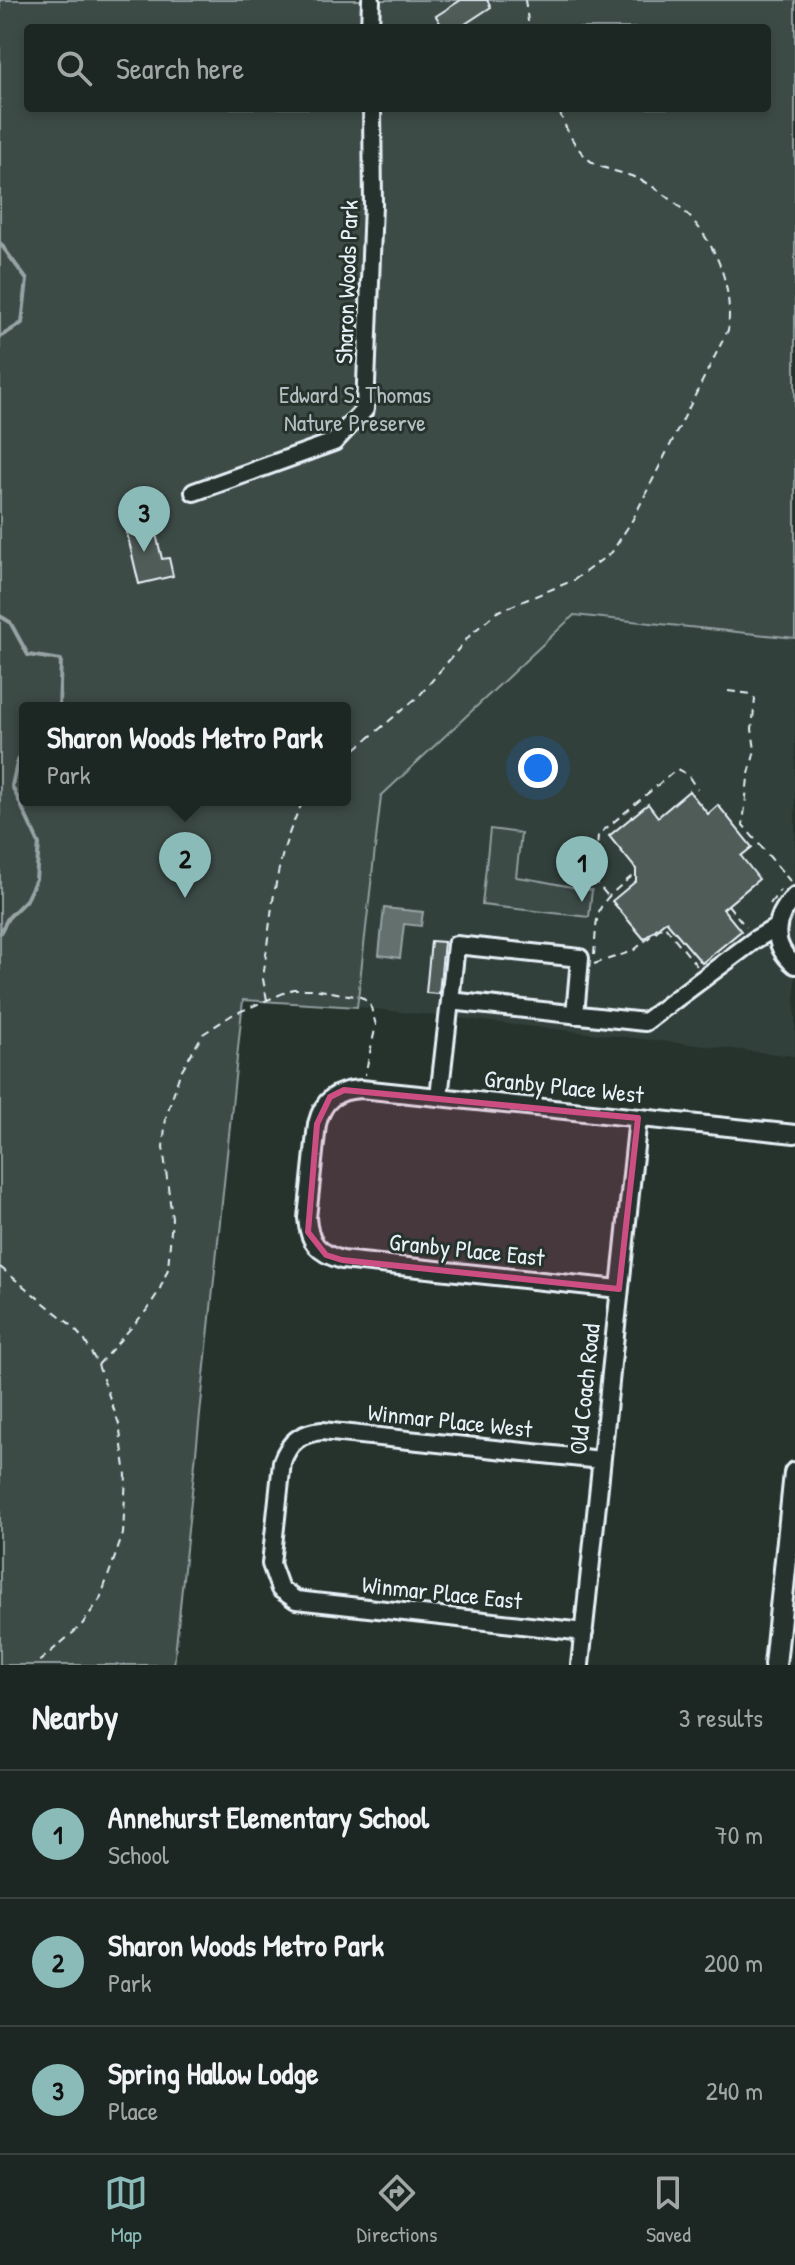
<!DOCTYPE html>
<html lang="en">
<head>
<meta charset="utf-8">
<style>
	:root { --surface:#1c2622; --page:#252e2a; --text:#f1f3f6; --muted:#a0a5a5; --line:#3a4340; --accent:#8bbbb9 }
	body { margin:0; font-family:"Patrick Hand",sans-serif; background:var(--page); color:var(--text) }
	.you { position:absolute; left:538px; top:768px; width:28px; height:28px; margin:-20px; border:6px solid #fff; border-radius:50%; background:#1a73e8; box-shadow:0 0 0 12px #1a73e833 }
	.badge { display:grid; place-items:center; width:52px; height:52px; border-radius:50%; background:var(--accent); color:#111; font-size:26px; font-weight:700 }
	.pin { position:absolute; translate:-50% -66px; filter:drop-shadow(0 2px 4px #0008) }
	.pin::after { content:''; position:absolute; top:42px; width:28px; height:24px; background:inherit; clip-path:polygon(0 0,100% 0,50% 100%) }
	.popup { position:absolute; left:19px; top:702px; width:332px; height:104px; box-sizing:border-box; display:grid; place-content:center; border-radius:8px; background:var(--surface); filter:drop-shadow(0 2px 6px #0005); font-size:26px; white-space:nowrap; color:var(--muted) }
	.popup b { font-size:30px; color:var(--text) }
	.popup::after { content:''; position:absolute; left:50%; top:100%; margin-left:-16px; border:16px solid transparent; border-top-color:var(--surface) }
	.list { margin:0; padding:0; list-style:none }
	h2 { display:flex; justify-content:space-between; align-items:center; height:104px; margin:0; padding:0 32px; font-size:34px }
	h2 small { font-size:26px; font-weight:400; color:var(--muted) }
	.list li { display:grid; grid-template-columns:52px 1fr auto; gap:24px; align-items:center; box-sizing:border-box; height:128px; padding:0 32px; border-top:2px solid var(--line) }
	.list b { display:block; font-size:30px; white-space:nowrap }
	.list p { margin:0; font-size:26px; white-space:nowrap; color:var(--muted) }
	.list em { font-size:26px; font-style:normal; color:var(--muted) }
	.icon { flex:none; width:44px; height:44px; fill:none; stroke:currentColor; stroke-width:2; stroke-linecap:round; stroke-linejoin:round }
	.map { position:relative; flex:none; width:795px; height:1665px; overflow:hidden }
	.search { position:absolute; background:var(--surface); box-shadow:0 4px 12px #0003; left:24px; right:24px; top:24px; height:88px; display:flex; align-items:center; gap:20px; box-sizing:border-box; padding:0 28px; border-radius:8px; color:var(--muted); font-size:30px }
	.sheet { height:488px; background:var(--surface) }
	nav { display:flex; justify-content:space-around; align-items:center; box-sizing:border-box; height:112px; border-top:2px solid var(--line); background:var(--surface); font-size:22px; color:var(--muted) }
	nav a { display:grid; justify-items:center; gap:4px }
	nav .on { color:var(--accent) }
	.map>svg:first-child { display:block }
	.built { fill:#333f3a }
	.green { fill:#3e4b47; stroke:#939ea0; stroke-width:2; fill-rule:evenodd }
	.water { fill:#636f6d; stroke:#98a3a5; stroke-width:2 }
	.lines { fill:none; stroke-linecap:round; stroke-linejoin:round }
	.stream { stroke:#98a3a5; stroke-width:4 }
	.building { fill:#505c59; stroke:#e8f1f8; stroke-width:2 }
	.minor-casing { stroke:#e8f1f8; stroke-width:22 }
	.major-casing { stroke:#e8f1f8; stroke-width:26 }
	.path { stroke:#e8f1f8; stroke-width:2; stroke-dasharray:8 6; stroke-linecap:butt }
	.minor { stroke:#26332d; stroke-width:16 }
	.major { stroke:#26332d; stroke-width:20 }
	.marked { fill:#cc4e82; fill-opacity:0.2; stroke:#cc4e82; stroke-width:6; stroke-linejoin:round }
	.labels { text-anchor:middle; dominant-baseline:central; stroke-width:6; stroke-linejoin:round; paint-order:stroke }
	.street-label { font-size:24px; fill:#e8f1f8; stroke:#26332d }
	.park-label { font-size:24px; fill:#b5bfc3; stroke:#26332d }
</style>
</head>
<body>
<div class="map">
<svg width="795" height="1665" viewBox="0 0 795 1665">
	<rect width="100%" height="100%" fill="#26332d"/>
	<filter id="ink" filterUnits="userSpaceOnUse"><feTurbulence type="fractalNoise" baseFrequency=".0125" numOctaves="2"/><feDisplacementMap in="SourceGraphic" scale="16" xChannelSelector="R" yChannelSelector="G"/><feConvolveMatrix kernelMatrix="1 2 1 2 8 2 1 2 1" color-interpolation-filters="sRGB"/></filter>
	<g filter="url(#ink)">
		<path class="built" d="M574,615l221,23v418l-438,-49 24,-211z"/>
		<path class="green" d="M0,0h795v638l-221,-23 -193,181 -24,211 -114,-7 -69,665h-174zM28,28h739v80h-739zM25,708h320v92h-320z
			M490,829l31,4 -5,44c27,3 49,10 76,13l-3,27 -107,-12z
			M575,860l21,2 -1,23 -22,-2z"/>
		<path class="water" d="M384,908l39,4 -2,14 -17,-2 -4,34 -21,-3z"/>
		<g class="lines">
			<path class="stream" d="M0,243l27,37 -5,43 -22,14
				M0,616l10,6 18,33 33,5 -2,48
				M0,933l8,-15 18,-18 10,-21 3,-35 -27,-58 5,-23 8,-16"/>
		</g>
		<path class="building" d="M461,0h26l4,7 -32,21h-16l-7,-12z
			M159,521l2,11 -5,2 6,25 7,-1 4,18 -34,8 -13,-55z
			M689,791l19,23 10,-9 34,42 -11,9 18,23 -36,30 18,22 -39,32 -36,-42 -22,18 -32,-38 24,-20v-12l-27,-33 39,-32 10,13z
			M431,941l13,1 -5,52 -13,-1z"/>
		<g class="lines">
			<g class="minor-casing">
				<path id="minor" d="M370,28l1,-28
					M194,492l140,-50 31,-33 8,-204 -1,-97
					M795,896c-21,21 -26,48 0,69
					M450,1001l6,-56 124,13 -5,57
					M439,1097l11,-96 195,21 111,-83 21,-12
					M619,1289l-277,-29c-24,-7 -33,-17 -35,-42l10,-94c6,-24 19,-34 44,-35l434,45
					M584,1632l-288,-32 -16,-11 -9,-25 11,-102c7,-20 18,-29 40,-31l279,29
					M580,1665l58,-547"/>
			</g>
			<g class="major-casing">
				<path id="major" d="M775,1665l20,-192"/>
			</g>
			<path class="path" d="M525,0l4,28
				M728,691l24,3 3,5 -3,30 3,21 -7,28 -5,47 47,56
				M345,758l75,-63 51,-61 26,-22 77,-32 38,-28 21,-33 95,-189c8,-65 -33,-125 -92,-152 -16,-7 -40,-9 -51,-22 -13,-13 -21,-31 -27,-48
				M607,895l-12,-14 3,-46 79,-66 10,5 10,15
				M770,904l10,-14
				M728,905l18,22
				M594,955c4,-48 -1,-47 37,-78l5,-1
				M594,964l39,-13 31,-26 33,41
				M267,1000l-4,-21c8,-61 11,-124 41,-179
				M0,1267l71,58 14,16 13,24 21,59 7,51 -3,59 -23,65 -19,27 -46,39
				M98,1365l48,-54 13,-20 9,-22 4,-51 -9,-71 3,-30 14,-44 23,-39 29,-19 61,-26h20l48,8 9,7 6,21 -11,50"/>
			<use href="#minor" class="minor"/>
			<use href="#major" class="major"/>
		</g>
	</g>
	<path class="marked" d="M344,1090l294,28 -19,171 -277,-29 -16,-5 -18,-23 9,-108 13,-27z"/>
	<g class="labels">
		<g class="street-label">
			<text transform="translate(346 282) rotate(-88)">Sharon Woods Park</text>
			<text transform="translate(564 1086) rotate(6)">Granby Place West</text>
			<text transform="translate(467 1249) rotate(6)">Granby Place East</text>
			<text transform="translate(584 1389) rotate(-84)">Old Coach Road</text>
			<text transform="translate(450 1420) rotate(6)">Winmar Place West</text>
			<text transform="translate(442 1592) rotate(6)">Winmar Place East</text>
		</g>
		<g class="park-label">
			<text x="355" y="394">Edward S. Thomas<tspan x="355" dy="28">Nature Preserve</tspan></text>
		</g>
	</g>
</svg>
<div class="you"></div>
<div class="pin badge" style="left:582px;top:902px">1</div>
<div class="pin badge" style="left:185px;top:898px">2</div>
<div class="popup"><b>Sharon Woods Metro Park</b>Park</div>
<div class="pin badge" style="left:144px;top:552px">3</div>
<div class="search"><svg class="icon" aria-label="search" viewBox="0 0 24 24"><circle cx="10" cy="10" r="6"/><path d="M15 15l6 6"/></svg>Search here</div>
</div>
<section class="sheet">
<h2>Nearby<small>3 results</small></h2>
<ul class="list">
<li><span class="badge">1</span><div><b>Annehurst Elementary School</b><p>School</p></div><em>70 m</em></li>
<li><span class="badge">2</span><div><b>Sharon Woods Metro Park</b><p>Park</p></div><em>200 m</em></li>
<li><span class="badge">3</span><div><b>Spring Hallow Lodge</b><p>Place</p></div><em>240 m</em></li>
</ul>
</section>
<nav>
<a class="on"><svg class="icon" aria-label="map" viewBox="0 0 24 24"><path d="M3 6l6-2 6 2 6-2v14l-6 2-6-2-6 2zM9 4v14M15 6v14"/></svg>Map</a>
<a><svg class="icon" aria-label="directions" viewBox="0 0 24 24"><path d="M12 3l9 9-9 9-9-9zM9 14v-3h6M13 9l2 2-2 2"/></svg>Directions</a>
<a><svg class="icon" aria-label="saved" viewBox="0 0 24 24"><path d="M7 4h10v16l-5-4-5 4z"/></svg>Saved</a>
</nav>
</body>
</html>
